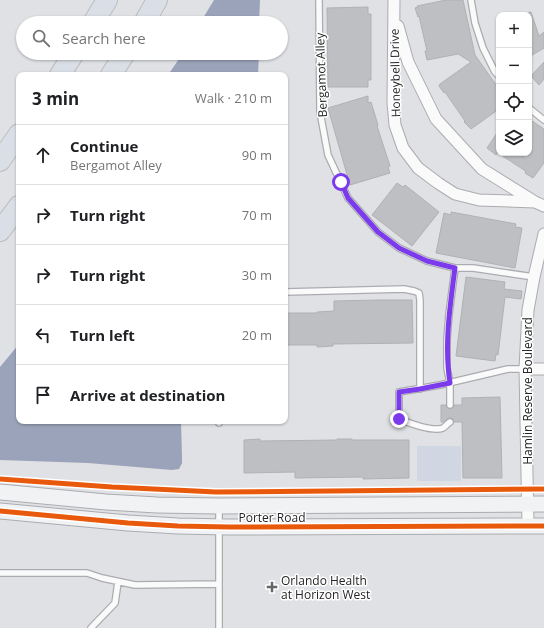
<!DOCTYPE html>
<html lang="en">
<head>
<meta charset="utf-8">
<style>
	:root { --surface:#fff; --page:#f2f2f2; --text:#202124; --muted:#757577; --line:#e0e0e0 }
	body { margin:0; font-family:"Open Sans",sans-serif; background:var(--page); color:var(--text) }
	.controls { position:absolute; right:12px; top:12px; display:grid; overflow:hidden; border-radius:8px; box-shadow:0 1px 3px #0004 }
	.controls button { width:36px; height:36px; display:grid; place-items:center; padding:0; border:0; border-bottom:1px solid var(--line); background:var(--surface); color:var(--text); font:20px sans-serif }
	.stop { position:absolute; width:12px; height:12px; margin:-9px; border:3px solid #7c3aed; border-radius:50%; background:#fff }
	.stop.end { background:#7c3aed; border-color:#fff; box-shadow:0 1px 4px #0008 }
	.list { margin:0; padding:0; list-style:none }
	h2 { display:flex; justify-content:space-between; align-items:center; height:52px; margin:0; padding:0 16px; font-size:17px }
	h2 small { font-size:13px; font-weight:400; color:var(--muted) }
	.list li { display:grid; grid-template-columns:26px 1fr auto; gap:12px; align-items:center; box-sizing:border-box; height:60px; padding:0 16px; border-top:1px solid var(--line) }
	.list b { display:block; font-size:15px; white-space:nowrap }
	.list p { margin:0; font-size:13px; white-space:nowrap; color:var(--muted) }
	.list em { font-size:13px; font-style:normal; color:var(--muted) }
	.icon { flex:none; width:22px; height:22px; fill:none; stroke:currentColor; stroke-width:2; stroke-linecap:round; stroke-linejoin:round }
	.map { position:relative; flex:none; width:544px; height:628px; overflow:hidden }
	.search { position:absolute; background:var(--surface); box-shadow:0 1px 3px #0004; left:16px; top:16px; width:272px; height:44px; display:flex; align-items:center; gap:10px; box-sizing:border-box; padding:0 14px; border-radius:22px; color:var(--muted); font-size:15px }
	.panel { position:absolute; background:var(--surface); box-shadow:0 1px 3px #0004; left:16px; top:72px; width:272px; height:352px; border-radius:8px }
	.map>svg:first-child { display:block }
	.green { fill:#d1d6e3 }
	.water { fill:#9aa3b9 }
	.building { fill:#bebfc2; stroke:#afb1b3 }
	.lines { fill:none; stroke-linecap:round; stroke-linejoin:round }
	.lane-casing { stroke:#abacaf; stroke-width:8 }
	.street-casing { stroke:#abacaf; stroke-width:13 }
	.secondary-casing { stroke:#abacaf; stroke-width:17 }
	.highway-casing { stroke:#bcbdbe; stroke-width:22 }
	.lane { stroke:#fafafb; stroke-width:5.5 }
	.street { stroke:#fafafb; stroke-width:11 }
	.secondary { stroke:#f1f2f4; stroke-width:15 }
	.highway { stroke:#dadee6; stroke-width:20 }
	.cycleway-casing { stroke:#fff; stroke-width:8 }
	.cycleway { stroke:#e8590c; stroke-width:5 }
	.route { stroke:#7c3aed; stroke-width:5 }
	.poi-dot { fill:#666769; stroke:#fff; stroke-width:1.5 }
	.labels { text-anchor:middle; dominant-baseline:central; stroke-width:3; stroke-linejoin:round; paint-order:stroke }
	.street-label { font-size:12px; fill:#252527; stroke:#fff }
	.poi-label { font-size:12px; fill:#252527; stroke:#fff; text-anchor:start }
</style>
</head>
<body>
<div class="map">
<svg width="544" height="628" viewBox="0 0 544 628">
	<rect width="100%" height="100%" fill="#dfe1e4"/>
	<path class="green" d="M417,446h44v35h-44z"/>
	<path class="water" d="M214,0h46l-1,23h-59z
		M183,53h76l-1,22h-90z
		M19,344v77h162l1,36v6l-3,6 -7,1 -84,-7 -88,-3v-93z"/>
	<path class="building" d="M446,0h17l12,55 24,34v20l-28,20 -7,-7 1,-1 -20,-29 -1,1 -5,-7 1,-2 31,-22 -13,-8 -31,6 -2,-9h2l-8,-35 -1,1 -3,-9 3,-1 -1,-1z
		M368,7v7h3v66h-3v7h-40l-1,-79z
		M529,12h2l8,24 5,-4v16l-15,9z
		M544,62v17l-5,6 -8,-9z
		M368,96v7l3,-1 7,23 -1,1 13,40 -2,1 2,6 -40,12 -22,-77z
		M529,119l15,10v34l-11,15 -8,-5 1,-1 -2,-2 -26,-17h31z
		M499,130v20l-3,5 -9,-7z
		M397,183l6,4 2,-2 34,27 -27,34 -40,-31z
		M451,212l65,12 -1,3 7,1 -7,40 -79,-15 8,-40 7,2z
		M466,277l39,5 -1,7 18,2 -1,8 -16,-2 -7,58 -2,-1 -1,7 -39,-5z
		M379,300h33l1,43 -80,1v2l-16,1v-2h-32v-32h31l1,-1 17,-1v-10z
		M500,397l2,81h-39l-1,-56h-8l-1,-3 -3,-1h-2l-4,4h-3v-17h5l2,3 2,1 3,-2 1,-2h8v-7z
		M260,439v2l77,-1v-1h15v1h57v38l-46,1v-2l-68,1v-6l-51,1v-33z"/>
	<g class="lines">
		<g class="lane-casing">
			<path id="lane" d="M319,0l1,112 8,43 20,43 30,34 21,16 28,13 28,7h18l61,9
				M471,0l4,23 8,25 12,24 4,4
				M529,108l15,12
				M285,292l119,-3 10,2 5,2 1,7v89
				M450,405v-22l-3,-15v-29l2,-25 6,-46
				M450,422c-2,1 -5,5 -7,6 -10,4 -34,-5 -44,-9v-27l41,-7 68,-16h17
				M219,423v-2
				M219,506v122
				M0,573h87l15,5 33,7 84,-1
				M91,628l24,-25 3,-21"/>
		</g>
		<g class="street-casing">
			<path id="street" d="M394,0l-1,103 2,22 8,23 15,20 20,15 17,11 24,6 56,2
				M398,26l10,36 28,57 46,50 53,33 9,4
				M525,369h19
				M528,526l-3,-157 3,-59 6,-33 10,-43"/>
		</g>
		<g class="secondary-casing">
			<path id="secondary" d="M0,492l106,10 51,3 62,1 325,-2
				M0,511l128,12 50,3 51,1 315,-1"/>
		</g>
		<g class="highway-casing">
			<path id="highway" d="M93,23l14,-23
				M144,23l13,-23
				M60,75l14,-22
				M111,75l14,-22
				M0,161l19,-27
				M0,231l19,-25"/>
		</g>
		<use href="#lane" class="lane"/>
		<use href="#street" class="street"/>
		<use href="#secondary" class="secondary"/>
		<use href="#highway" class="highway"/>
		<g class="cycleway-casing">
			<path id="cycleway" d="M0,479l112,8 104,5 328,-3
				M0,511l128,12 50,3 51,1 315,-1"/>
		</g>
		<use href="#cycleway" class="cycleway"/>
	</g>
	<g class="lines">
		<path class="route" d="M341,182l7,16 30,34 21,16 28,13 28,7c-5,38 -11,77 -5,115l-30,6 -21,3v27"/>
	</g>
	<path class="poi-dot" d="M270 581h4v4h4v4h-4v4h-4v-4h-4v-4h4z"/>
	<g class="labels">
		<g class="street-label">
			<text transform="translate(395 73) rotate(-91)">Honeybell Drive</text>
			<text transform="translate(321 75) rotate(-92)">Bergamot Alley</text>
			<text transform="translate(527 391) rotate(-90)">Hamlin Reserve Boulevard</text>
			<text x="272" y="517">Porter Road</text>
		</g>
		<g class="poi-label">
			<text x="281" y="580">Orlando Health<tspan x="281" dy="14">at Horizon West</tspan></text>
		</g>
	</g>
</svg>
<div class="controls">
<button>+</button>
<button>−</button>
<button><svg class="icon" aria-label="locate" viewBox="0 0 24 24"><circle cx="12" cy="12" r="6"/><path d="M12 2v4M12 18v4M2 12h4M18 12h4"/></svg></button>
<button><svg class="icon" aria-label="layers" viewBox="0 0 24 24"><path d="M12 4l9 5-9 5-9-5zM3 14l9 5 9-5"/></svg></button>
</div>
<div class="stop" style="left:341px;top:182px"></div>
<div class="stop end" style="left:399px;top:419px"></div>
<div class="search"><svg class="icon" aria-label="search" viewBox="0 0 24 24"><circle cx="10" cy="10" r="6"/><path d="M15 15l6 6"/></svg>Search here</div>
<section class="panel">
<h2>3 min<small>Walk · 210 m</small></h2>
<ul class="list">
<li><svg class="icon" aria-label="ahead" viewBox="0 0 24 24"><path d="M12 20V5M6 11l6-6 6 6"/></svg><div><b>Continue</b><p>Bergamot Alley</p></div><em>90 m</em></li>
<li><svg class="icon" aria-label="right" viewBox="0 0 24 24"><path d="M7 20v-9h11M14 6l5 5-5 5"/></svg><div><b>Turn right</b></div><em>70 m</em></li>
<li><svg class="icon" aria-label="right" viewBox="0 0 24 24"><path d="M7 20v-9h11M14 6l5 5-5 5"/></svg><div><b>Turn right</b></div><em>30 m</em></li>
<li><svg class="icon" aria-label="left" viewBox="0 0 24 24"><path d="M17 20v-9H6M10 6l-5 5 5 5"/></svg><div><b>Turn left</b></div><em>20 m</em></li>
<li><svg class="icon" aria-label="arrive" viewBox="0 0 24 24"><path d="M6 21V4h12l-3 4 3 4H6"/></svg><div><b>Arrive at destination</b></div></li>
</ul>
</section>
</div>
</body>
</html>
